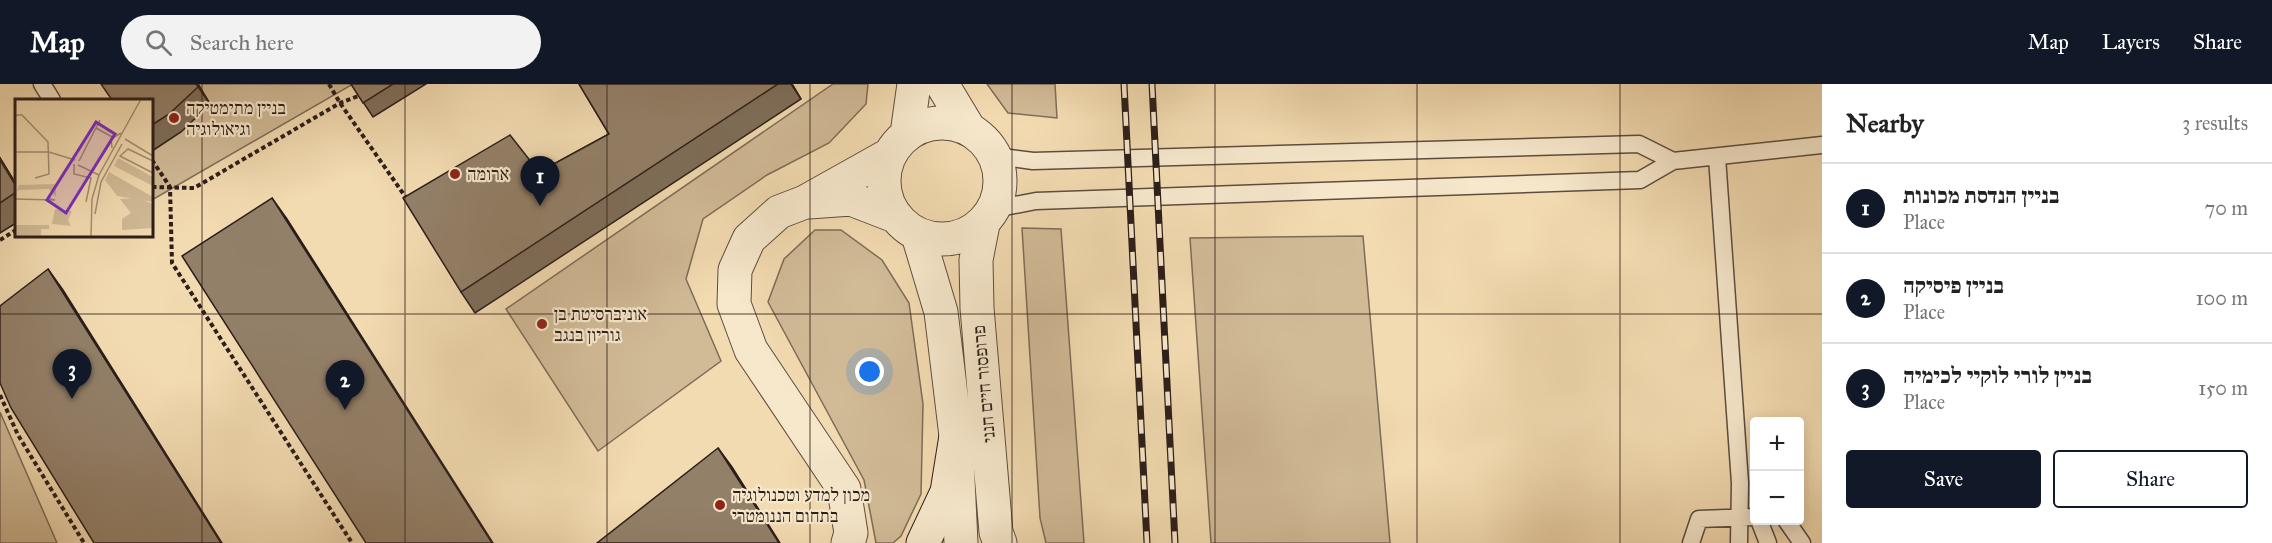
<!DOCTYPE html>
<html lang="en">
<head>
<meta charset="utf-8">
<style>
	:root { --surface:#fff; --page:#f2f2f2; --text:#222; --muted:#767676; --line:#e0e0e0; --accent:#111827 }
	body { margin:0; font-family:"IM FELL Great Primer","Frank Ruhl Libre",serif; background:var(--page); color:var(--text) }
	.controls { position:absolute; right:18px; bottom:18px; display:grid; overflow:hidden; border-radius:6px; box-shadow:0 3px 15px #0003 }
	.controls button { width:54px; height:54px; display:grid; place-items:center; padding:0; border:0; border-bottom:2px solid var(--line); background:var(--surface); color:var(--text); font:30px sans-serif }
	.you { position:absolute; left:870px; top:288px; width:21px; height:21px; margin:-15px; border:4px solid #fff; border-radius:50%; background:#1a73e8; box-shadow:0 0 0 9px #1a73e833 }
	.badge { display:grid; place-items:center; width:39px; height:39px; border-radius:50%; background:var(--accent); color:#fff; font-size:20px; font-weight:700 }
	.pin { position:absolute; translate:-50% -50px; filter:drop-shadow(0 2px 3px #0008) }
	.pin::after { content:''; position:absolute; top:32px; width:21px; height:18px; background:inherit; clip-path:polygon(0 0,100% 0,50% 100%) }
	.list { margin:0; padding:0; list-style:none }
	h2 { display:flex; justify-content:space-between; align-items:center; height:78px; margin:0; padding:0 24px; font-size:26px }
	h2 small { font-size:20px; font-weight:400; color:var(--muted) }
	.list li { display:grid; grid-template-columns:39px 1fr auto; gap:18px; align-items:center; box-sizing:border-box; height:90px; padding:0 24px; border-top:2px solid var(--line) }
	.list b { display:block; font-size:22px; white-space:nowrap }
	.list p { margin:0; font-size:20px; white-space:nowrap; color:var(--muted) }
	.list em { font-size:20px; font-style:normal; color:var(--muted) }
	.actions { display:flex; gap:12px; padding:18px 24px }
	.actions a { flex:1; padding:14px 0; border:2px solid var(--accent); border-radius:6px; text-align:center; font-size:21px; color:var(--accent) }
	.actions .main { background:var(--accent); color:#fff }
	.icon { flex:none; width:33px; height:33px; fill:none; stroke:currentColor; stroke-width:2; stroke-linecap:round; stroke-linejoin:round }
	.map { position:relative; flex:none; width:1822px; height:459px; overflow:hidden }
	header { display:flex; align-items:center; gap:36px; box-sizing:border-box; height:84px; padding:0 30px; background:var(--accent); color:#fff }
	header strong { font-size:28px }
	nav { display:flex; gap:33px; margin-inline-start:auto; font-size:21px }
	.search { width:420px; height:54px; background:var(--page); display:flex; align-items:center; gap:15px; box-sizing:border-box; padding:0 21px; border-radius:33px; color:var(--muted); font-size:22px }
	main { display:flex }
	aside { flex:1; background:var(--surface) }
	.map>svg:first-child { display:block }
	.green { fill:#d1bb97; stroke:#7e6c58; stroke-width:1.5 }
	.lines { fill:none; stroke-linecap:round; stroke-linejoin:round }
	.lane-casing { stroke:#5d4d40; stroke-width:19 }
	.street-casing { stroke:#5d4d40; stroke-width:35 }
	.secondary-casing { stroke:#2b1e1a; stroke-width:35 }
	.path { stroke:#2b1e1a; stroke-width:4; stroke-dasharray:4.5 3; stroke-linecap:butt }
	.lane { stroke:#f7e8cc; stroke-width:16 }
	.street { stroke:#f7e8cc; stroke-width:33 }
	.secondary { stroke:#f7e8cc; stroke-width:33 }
	.rail-casing { stroke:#2b1e1a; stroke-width:7 }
	.rail { stroke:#f7e8cc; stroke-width:4.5; stroke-dasharray:14; stroke-linecap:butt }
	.wall { fill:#7e6e5a; stroke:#2b1e1a; stroke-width:1.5 }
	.shaded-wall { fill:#675a4a; stroke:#2b1e1a; stroke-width:1.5 }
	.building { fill:#938069; stroke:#2b1e1a; stroke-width:1.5 }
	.grid { fill:none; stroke:#2b1e1a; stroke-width:1.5; stroke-opacity:0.55 }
	.poi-dot { fill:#8f2418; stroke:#f7e8cc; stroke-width:2 }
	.labels { text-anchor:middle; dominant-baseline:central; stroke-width:4.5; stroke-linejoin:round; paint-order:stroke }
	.poi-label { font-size:18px; fill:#2b1e1a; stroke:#f7e8cc; text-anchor:start }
	.street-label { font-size:18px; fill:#2b1e1a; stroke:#f7e8cc }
	.inset-road { fill:none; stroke:#a38f75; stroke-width:1.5 }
	.view { fill:#7b2cbf; fill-opacity:0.15; stroke:#7b2cbf; stroke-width:3 }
	.inset-edge { fill:none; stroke:#2b1e1a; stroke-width:3 }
</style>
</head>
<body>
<header>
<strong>Map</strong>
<div class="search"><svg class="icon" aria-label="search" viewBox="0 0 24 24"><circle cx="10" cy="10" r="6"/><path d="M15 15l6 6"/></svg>Search here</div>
<nav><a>Map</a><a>Layers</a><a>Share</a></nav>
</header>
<main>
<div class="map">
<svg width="1822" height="459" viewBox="0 0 1822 459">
	<rect width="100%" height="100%" fill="#f3dbb1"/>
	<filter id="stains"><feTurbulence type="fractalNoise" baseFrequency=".00333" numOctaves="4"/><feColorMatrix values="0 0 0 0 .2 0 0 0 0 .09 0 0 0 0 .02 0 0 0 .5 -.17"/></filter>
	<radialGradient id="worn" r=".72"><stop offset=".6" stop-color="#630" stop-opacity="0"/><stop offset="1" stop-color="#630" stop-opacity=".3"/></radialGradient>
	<path class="green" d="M193,0h160l-201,116v-88z
		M833,0h35l-2,20 -37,39 -62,32 -64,44 -17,60 35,82 -123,90 -92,-142z
		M987,0h68l2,34 -49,-5z
		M1022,144l39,1 23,314h-38l-6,-25z
		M815,146h26l41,30 27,43 14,101 -2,90 -20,42 -8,7h-17l-12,-63 -96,-178 16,-43z
		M1363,152l27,307h-179l-21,-305z
		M0,328l57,131h-57z"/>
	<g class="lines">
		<g class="lane-casing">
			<path id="lane" d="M42,0l10,16
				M995,72l38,5 606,-17 34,17
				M1717,73l23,326 -1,60
				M994,125l42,-8 604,-21 33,-19 149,-16
				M1759,436l9,23
				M1786,436l16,23
				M1691,459l8,-24 55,-2"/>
		</g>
		<g class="street-casing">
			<path id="street" d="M942,0l27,45
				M884 97a58 58 0 1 1 116 0a58 58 0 1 1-116 0Z
				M907,50l7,-50
				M809,118l42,-3 44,17
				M983,140l-7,36 1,48 19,224 4,11
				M918,151l23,77 15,124 5,107
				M848,459l3,-10 -7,-44 -93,-139 -17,-46 1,-34 14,-31 30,-27 26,-10 84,-47"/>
		</g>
		<g class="secondary-casing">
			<path id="secondary" d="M923,459l24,-51 9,-56"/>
		</g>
		<path class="path" d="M329,0l11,19 67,96
			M152,76l18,27 2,76 180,280
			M152,103l42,1 146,-85 21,-8
			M0,156l16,-10
			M0,311l18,40 66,108"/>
		<use href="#lane" class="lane"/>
		<use href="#street" class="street"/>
		<use href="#secondary" class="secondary"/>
		<g class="rail-casing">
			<path id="rail" d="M1124,0l23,459
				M1152,0l23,459"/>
		</g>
		<use href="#rail" class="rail"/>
	</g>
	<path class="wall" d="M198,0l12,20 -29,28 -29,19v-51z
		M351,0h75l-53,33z
		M579,0h213l9,15 -326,214 -14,-21 78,-120 70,-38z
		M0,74l16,26v39l-16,10z"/>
	<path class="shaded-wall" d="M196,0h2l12,20z
		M791,0h1l9,15z
		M0,74l16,26v2l-16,-26z
		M272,114l15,21 206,324h-1z
		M48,185l15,21 159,253h-1z
		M718,364l14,19 48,76h-1z"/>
	<path class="building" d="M101,0h95l2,3 -29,27 -17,11v-25h-40z
		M351,0h42l-30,19z
		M579,0h199l-317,208 -58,-94 107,-63 29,37 70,-38z
		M0,76l16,26v6l-16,11z
		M272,114l220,345h-126l-184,-287z
		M48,185l173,274h-127l-83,-135 -11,-25v-77z
		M718,364l61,95h-182z"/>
	<path class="grid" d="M202,0v459M405,0v459M607,0v459M810,0v459M1012,0v459M1215,0v459M1417,0v459M1620,0v459M0,230h1822"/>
	<g class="poi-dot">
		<circle cx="174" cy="34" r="6"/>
		<circle cx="455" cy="90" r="6"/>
		<circle cx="542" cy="240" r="6"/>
		<circle cx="720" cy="421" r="6"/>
	</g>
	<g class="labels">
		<g class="poi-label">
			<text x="186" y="24">בניין מתימטיקה<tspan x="186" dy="21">וגיאולוגיה</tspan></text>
			<text x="467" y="90">ארומה</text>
			<text x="554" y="230">אוניברסיטת בן<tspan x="554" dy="21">גוריון בנגב</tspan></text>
			<text x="732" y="411">מכון למדע וטכנולוגיה<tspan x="732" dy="21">בתחום הננומטרי</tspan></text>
		</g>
		<g class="street-label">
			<text transform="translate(984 300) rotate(-95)">פרופסור חיים חנני</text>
		</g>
	</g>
	<g transform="translate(15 15)">
		<rect width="138" height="138" fill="#f3dbb1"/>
		<path d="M103,59l35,19v9l-39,-20zM94,73l44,25v5l-36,-6 -12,-16zM41,85v13l-7,-8 -31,1 -3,5 4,-10zM122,99l16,6v24l-31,2v-11l9,-6 -11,-14zM40,110l17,2 -4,9 3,6 -19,-2zM0,126h34v4h-8v7h-26z" fill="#d1bb97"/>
		<path class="inset-road" d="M0,16h7l26,27 1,32 -14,4M81,29l18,10M110,40l28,17M97,49l-1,-9 10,-6M0,53h34l26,8M64,62l21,-41M138,62l-25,-12 -8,7 33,17M59,65v10l17,4 -5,24M63,66l21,10M0,100l40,1 -5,-1M80,115l6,-32 21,-38M76,138l1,-38 7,-24 42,-76"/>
		<path class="view" d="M81,23l19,12 -49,79 -19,-13z"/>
		<rect width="138" height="138" class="inset-edge"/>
	</g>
	<rect width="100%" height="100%" filter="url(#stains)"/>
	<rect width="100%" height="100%" fill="url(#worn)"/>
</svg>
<div class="controls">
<button>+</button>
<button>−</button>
</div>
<div class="you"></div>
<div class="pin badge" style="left:540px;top:122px">1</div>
<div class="pin badge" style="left:345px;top:326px">2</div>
<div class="pin badge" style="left:72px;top:315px">3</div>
</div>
<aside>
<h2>Nearby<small>3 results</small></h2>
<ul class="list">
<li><span class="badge">1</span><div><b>בניין הנדסת מכונות</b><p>Place</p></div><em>70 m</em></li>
<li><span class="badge">2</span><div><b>בניין פיסיקה</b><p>Place</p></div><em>100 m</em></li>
<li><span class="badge">3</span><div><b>בניין לורי לוקיי לכימיה</b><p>Place</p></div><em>150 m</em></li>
</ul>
<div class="actions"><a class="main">Save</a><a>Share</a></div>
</aside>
</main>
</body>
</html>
